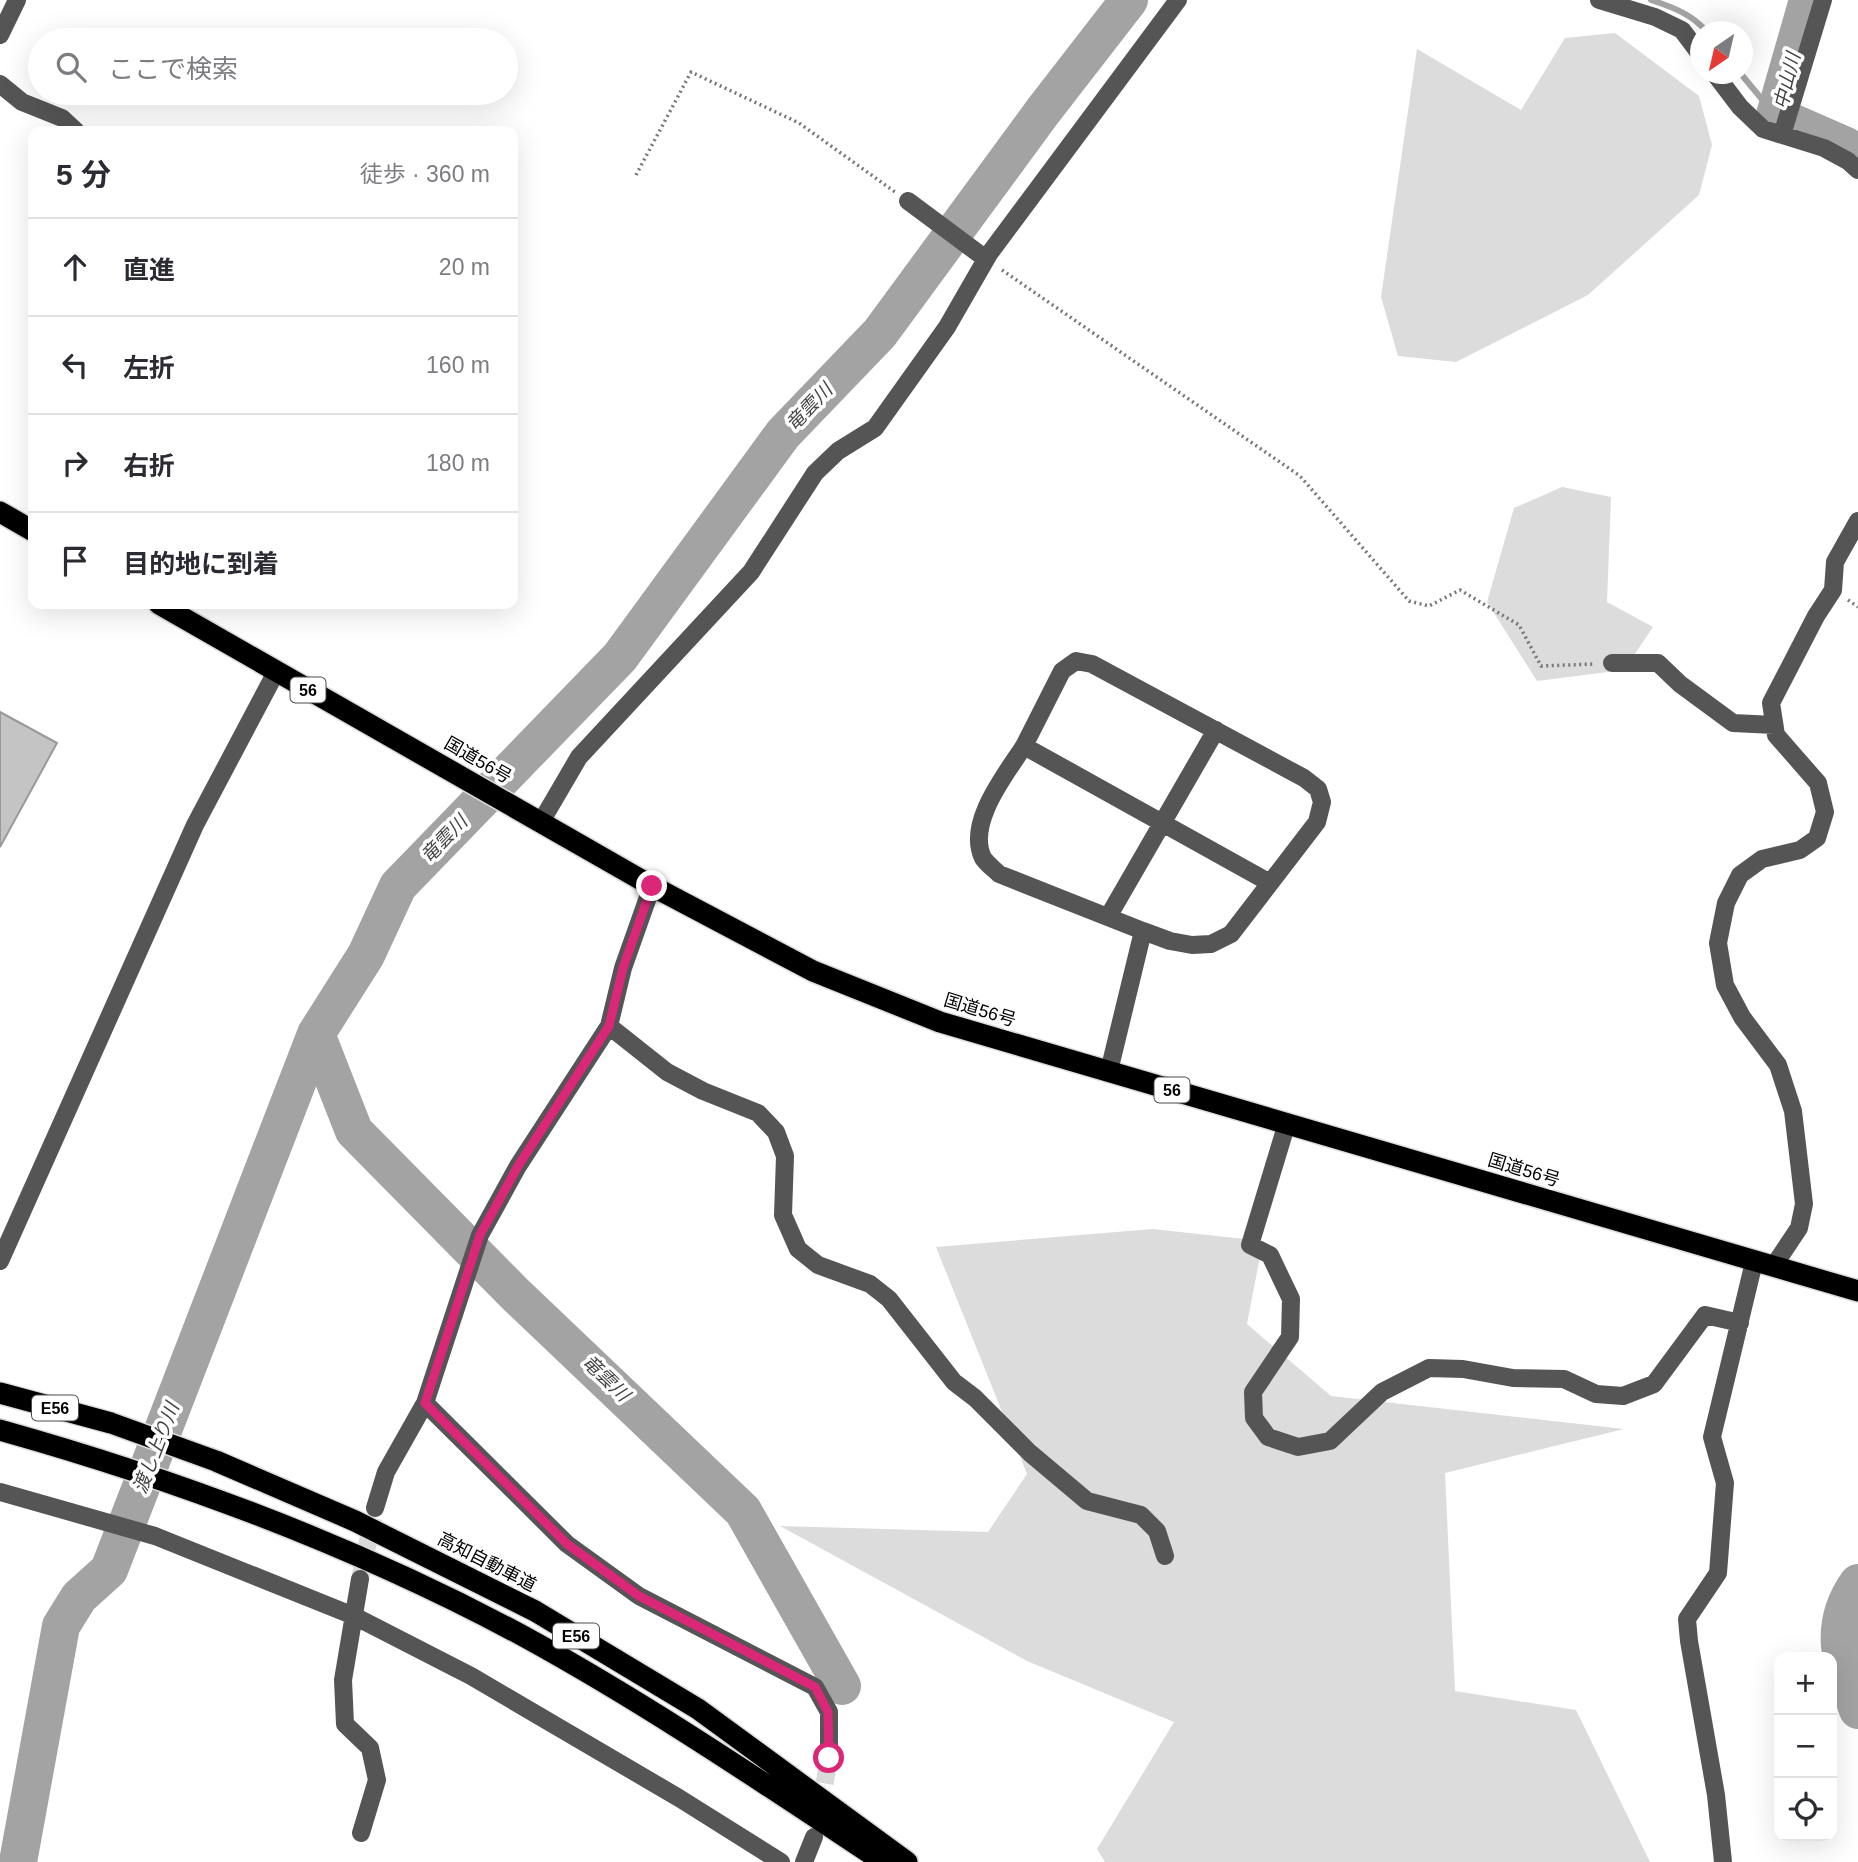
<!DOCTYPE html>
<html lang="ja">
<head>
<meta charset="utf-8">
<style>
	:root { --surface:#fff; --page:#f2f2f3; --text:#2b2b33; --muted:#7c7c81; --line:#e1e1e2 }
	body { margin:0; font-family:Helvetica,"Noto Sans JP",sans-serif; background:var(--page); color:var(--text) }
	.controls { position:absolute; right:21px; bottom:21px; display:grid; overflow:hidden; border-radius:14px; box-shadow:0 7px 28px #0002 }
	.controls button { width:63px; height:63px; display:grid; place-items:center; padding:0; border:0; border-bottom:2px solid var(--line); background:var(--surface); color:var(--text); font:35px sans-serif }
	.compass { position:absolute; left:1690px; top:21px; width:63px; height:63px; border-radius:50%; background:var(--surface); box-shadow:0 7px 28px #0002; rotate:214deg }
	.stop { position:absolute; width:21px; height:21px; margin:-16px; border:5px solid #db2777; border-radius:50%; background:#fff }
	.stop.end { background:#db2777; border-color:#fff; box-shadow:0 2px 7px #0008 }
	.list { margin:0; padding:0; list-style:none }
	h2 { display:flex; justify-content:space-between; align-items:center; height:91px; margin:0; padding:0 28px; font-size:30px }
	h2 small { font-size:23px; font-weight:400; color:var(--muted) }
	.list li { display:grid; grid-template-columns:46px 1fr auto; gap:21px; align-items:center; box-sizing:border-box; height:98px; padding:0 28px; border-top:2px solid var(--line) }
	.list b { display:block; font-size:26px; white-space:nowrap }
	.list em { font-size:23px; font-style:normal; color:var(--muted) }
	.icon { flex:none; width:38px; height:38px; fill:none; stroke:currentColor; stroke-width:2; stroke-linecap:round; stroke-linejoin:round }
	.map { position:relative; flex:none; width:1858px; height:1862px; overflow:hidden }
	.search { position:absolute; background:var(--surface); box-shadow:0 7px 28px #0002; left:28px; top:28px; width:490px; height:77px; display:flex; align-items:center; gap:18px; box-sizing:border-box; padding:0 24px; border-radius:38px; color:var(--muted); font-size:26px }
	.panel { position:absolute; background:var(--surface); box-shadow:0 7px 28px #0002; left:28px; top:126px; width:490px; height:483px; border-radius:14px }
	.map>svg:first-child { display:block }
	.green { fill:#dcdcdc }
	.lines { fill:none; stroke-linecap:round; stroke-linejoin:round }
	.stream { stroke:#a3a3a3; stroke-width:6 }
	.river { stroke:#a3a3a3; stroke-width:38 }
	.building { fill:#c4c4c4; stroke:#999; stroke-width:2 }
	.minor-tunnel { stroke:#d9d9d9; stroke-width:18; stroke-dasharray:18 9; stroke-linecap:butt }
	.highway-casing { stroke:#dbdbdb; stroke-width:24 }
	.path { stroke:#777; stroke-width:3.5; stroke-dasharray:2 3.5; stroke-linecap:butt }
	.minor { stroke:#555; stroke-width:18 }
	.highway { stroke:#000; stroke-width:21 }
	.route { stroke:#db2777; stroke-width:9 }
	.labels { text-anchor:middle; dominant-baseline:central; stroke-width:7; stroke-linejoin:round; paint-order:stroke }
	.shield { fill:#fff; stroke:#4c4c4c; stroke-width:2 }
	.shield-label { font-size:16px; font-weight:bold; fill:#000 }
	.street-label { font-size:18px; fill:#000; stroke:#fff }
	.water-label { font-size:19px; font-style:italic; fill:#444; stroke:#fff }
</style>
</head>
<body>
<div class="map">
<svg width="1858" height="1862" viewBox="0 0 1858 1862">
	<rect width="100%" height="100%" fill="#fff"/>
	<path class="green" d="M1615,33l84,63 13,49 -13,50 -111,100 -132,67 -58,-6 -17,-59 36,-248 104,61 44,-72z
		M1562,487l49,10 -4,105 46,25 -29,43 -87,11 -50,-79 27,-94z
		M1153,1229l110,12 -16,83 84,72 293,33 -179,44 10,218 121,19 74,152h-545l-8,-13 77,-127 -147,-61 -247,-135 208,6 39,-58 -91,-227z"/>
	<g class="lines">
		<path class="stream" d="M1651,0c21,7 41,14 56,32
			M1741,74l34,41"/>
		<path class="river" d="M1808,0l-33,115 71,31 12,9
			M316,1034l38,97 161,163 228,217 99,175
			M1858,1583c-31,44 -17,80 0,127
			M18,1862l43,-236 18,-29 30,-27 207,-536 50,-79 32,-69 222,-229 163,-223 97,-101 163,-222 86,-111"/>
	</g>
	<path class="building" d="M0,712l57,31 -57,104z"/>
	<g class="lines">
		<path class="minor-tunnel" d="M360,1579l13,-61
			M820,1810l9,-52"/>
		<g class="highway-casing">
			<path id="highway" d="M0,512l33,19
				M159,604l493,282 161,85 127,51 918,269
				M0,1393l111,30 105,38 139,60 180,90 163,98 209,153
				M0,1430c182,51 358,117 525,207 124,68 240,147 358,225"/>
		</g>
		<path class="path" d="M636,175l55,-103 108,51 96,69
			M1002,270l298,206 109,125 20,5 31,-16 59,35 22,41 53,-2
			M1848,600l10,7"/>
		<path class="minor" d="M1599,0l56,17 27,13 18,24
			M0,35l17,-35
			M1715,74l25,33 23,22 61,19 24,13 10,9
			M0,84l22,18 40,16 14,13
			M1782,135l41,-135
			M908,201l78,58
			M1612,663h46l22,21 53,39 41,2
			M1024,746c-18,28 -58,77 -41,112 3,5 11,11 16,16l144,57 -34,140
			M541,822l38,-65 172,-185 64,-99 23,-22 37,-23 72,-101 42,-73 189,-254
			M1108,917l108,-187
			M1143,931l27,10 22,4 19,-1 20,-10 86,-112 5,-20 -4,-13 -14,-11 -212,-114 -16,-3 -14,10 -38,75 246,137
			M609,1026l58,46 36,19 55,22 18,19 9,24 -2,59 15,34 20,16 52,19 19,15 65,83 21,16 55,55 57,48 54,14 16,16 8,25
			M1287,1123l-37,122 20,10 21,44 -1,38 -37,55 1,26 14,19 30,10 32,-6 52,-49 47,-24 34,1 50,9 51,1 32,15 27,2 31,-12 51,-69 35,8
			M0,1261l195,-436 81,-153
			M1773,1267l26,-39 5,-24 -11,-93 -15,-46 -36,-48 -17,-32 -7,-42 8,-40 14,-28 22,-16 38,-9 17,-12 8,-26 -7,-29 -42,-48 -5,-32 45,-87 17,-26 2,-28 23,-41
			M425,1403l142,141 72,52 176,91 14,25v46
			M0,1492l155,44 199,80 117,60 208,122 102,64
			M375,1508l11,-36 39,-69 55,-168 38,-69 91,-140 14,-58 29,-82
			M360,1579l-17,101 2,44 25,24 7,32 -16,53
			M804,1862l10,-25
			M1723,1862l-7,-67 -27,-154 -2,-22 31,-46 7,-90 -13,-46 42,-175"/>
		<use href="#highway" class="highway"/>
	</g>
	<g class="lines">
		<path class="route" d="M652,886l-29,82 -14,58 -91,140 -38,69 -55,168 142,141 72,52 176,91 13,25 1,46"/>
	</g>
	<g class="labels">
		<g class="shield">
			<rect x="290.5" y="677.5" width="35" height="25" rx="5"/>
			<rect x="1154.5" y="1077.5" width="35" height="25" rx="5"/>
			<rect x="32" y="1395.5" width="46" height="25" rx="5"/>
			<rect x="553" y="1623.5" width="46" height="25" rx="5"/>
		</g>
		<g class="shield-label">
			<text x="308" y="690">56</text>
			<text x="1172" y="1090">56</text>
			<text x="55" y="1408">E56</text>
			<text x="576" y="1636">E56</text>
		</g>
		<g class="street-label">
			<text transform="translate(478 760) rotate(30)">国道56号</text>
			<text transform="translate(980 1010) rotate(17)">国道56号</text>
			<text transform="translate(1524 1170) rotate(17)">国道56号</text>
			<text transform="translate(487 1562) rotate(27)">高知自動車道</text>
		</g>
		<g class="water-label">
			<text transform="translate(1787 81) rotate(-76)">中山川</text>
			<text transform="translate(809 407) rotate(-46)">竜雲川</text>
			<text transform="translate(444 839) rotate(-46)">竜雲川</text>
			<text transform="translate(606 1378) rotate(44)">竜雲川</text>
			<text transform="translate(156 1448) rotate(-69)">渡し上り川</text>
		</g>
	</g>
</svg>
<div class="controls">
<button>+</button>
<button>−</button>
<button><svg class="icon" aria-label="locate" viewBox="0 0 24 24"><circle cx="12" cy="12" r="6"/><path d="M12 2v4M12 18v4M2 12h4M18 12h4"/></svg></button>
</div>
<svg class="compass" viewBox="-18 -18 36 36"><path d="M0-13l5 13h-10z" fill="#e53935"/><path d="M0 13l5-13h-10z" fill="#7c7c81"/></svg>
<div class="stop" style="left:829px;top:1758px"></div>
<div class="stop end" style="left:652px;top:886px"></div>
<div class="search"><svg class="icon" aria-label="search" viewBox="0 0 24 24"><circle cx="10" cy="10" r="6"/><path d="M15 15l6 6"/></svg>ここで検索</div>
<section class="panel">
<h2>5 分<small>徒歩 · 360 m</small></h2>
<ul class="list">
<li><svg class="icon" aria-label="ahead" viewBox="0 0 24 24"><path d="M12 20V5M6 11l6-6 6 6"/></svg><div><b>直進</b></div><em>20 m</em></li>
<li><svg class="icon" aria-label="left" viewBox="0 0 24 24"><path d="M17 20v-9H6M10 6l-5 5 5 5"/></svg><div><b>左折</b></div><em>160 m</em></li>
<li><svg class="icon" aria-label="right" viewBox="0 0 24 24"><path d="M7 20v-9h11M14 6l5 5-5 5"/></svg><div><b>右折</b></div><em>180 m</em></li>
<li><svg class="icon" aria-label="arrive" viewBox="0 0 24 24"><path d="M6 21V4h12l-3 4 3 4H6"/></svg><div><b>目的地に到着</b></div></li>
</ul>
</section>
</div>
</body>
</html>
